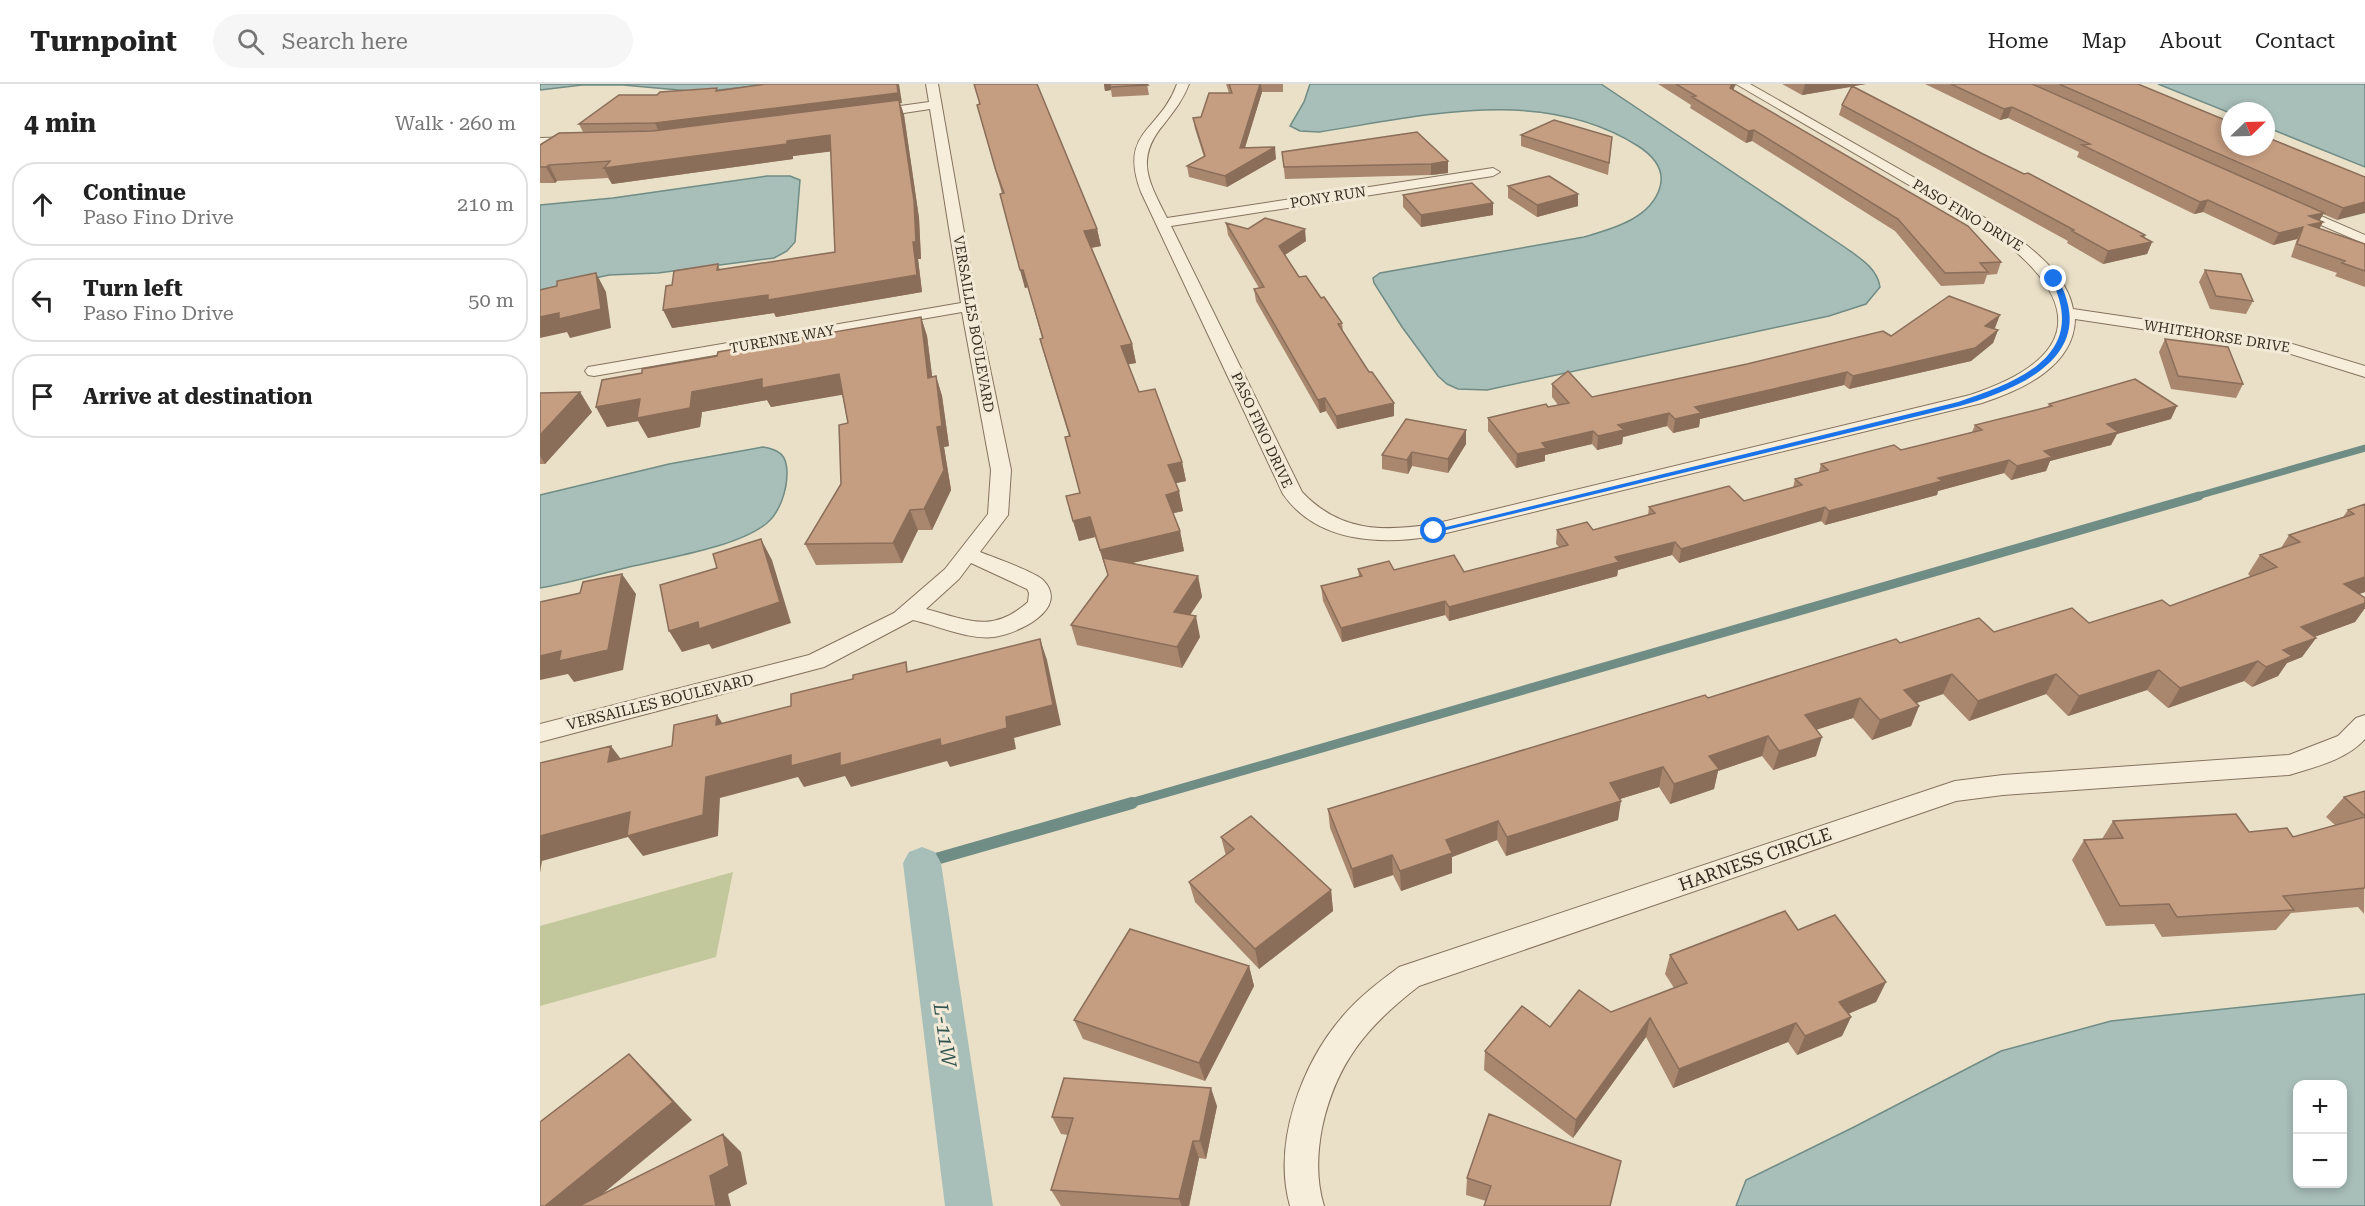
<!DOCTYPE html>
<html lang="en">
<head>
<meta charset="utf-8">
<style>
	:root { --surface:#fff; --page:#f6f6f6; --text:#222; --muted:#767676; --line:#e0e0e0 }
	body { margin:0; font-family:"Roboto Serif",serif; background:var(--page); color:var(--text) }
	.controls { position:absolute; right:18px; bottom:18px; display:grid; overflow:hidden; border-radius:12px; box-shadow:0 3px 9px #0003 }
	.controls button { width:54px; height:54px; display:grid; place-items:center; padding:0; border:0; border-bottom:2px solid var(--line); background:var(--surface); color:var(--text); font:30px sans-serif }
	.compass { position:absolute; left:1681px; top:18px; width:54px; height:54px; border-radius:50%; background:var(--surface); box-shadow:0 3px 9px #0003; rotate:67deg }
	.stop { position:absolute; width:18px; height:18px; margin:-14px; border:4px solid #1a73e8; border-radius:50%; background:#fff }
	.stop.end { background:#1a73e8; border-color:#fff; box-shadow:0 2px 6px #0008 }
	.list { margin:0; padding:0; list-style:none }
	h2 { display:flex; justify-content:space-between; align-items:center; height:78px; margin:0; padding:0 24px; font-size:26px }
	h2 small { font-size:20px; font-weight:400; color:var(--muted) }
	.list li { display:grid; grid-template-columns:39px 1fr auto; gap:18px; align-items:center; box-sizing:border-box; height:84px; margin:0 12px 12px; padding:0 12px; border:2px solid var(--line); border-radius:24px }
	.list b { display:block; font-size:22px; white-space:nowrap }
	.list p { margin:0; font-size:20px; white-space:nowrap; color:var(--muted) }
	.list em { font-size:20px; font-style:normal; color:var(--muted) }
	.icon { flex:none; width:33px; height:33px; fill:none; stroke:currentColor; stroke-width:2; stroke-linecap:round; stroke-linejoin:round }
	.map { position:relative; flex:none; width:1825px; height:1122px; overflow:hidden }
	header { display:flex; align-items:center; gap:36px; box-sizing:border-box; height:84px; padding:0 30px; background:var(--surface); border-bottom:2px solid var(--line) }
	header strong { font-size:28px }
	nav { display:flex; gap:33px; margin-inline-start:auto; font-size:21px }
	.search { width:420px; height:54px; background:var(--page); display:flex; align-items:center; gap:15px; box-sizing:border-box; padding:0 21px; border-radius:33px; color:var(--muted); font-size:22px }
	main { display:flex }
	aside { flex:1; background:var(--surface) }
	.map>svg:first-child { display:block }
	.green { fill:#c2c79c }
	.water { fill:#a8beb8; stroke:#6f8c85; stroke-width:1.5; fill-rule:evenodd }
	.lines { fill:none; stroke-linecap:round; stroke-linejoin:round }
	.stream-far2 { stroke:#6f8c85; stroke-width:7 }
	.stream-far1 { stroke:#6f8c85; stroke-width:9 }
	.stream { stroke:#6f8c85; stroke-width:12 }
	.canal { fill:#a8beb8; fill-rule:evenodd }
	.minor-casing { stroke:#84735e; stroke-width:2 }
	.minor { fill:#f6edda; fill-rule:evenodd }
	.wall { fill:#a9876f }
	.shaded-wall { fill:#8a6e5a }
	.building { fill:#c59d81; stroke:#8a6e5a; stroke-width:1.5 }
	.route { fill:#1a73e8 }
	.labels { text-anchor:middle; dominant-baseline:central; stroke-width:6; stroke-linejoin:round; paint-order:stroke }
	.far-street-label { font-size:14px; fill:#362b20; stroke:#f2ead6 }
	.street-label { font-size:15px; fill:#362b20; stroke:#f2ead6 }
	.near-street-label { font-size:18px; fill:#362b20; stroke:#f2ead6 }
	.near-water-label { font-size:20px; font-style:italic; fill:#315452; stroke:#f2ead6 }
</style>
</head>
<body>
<header>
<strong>Turnpoint</strong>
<div class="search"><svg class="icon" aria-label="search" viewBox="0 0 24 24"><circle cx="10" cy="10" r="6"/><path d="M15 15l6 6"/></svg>Search here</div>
<nav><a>Home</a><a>Map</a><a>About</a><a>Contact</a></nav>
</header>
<main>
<aside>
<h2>4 min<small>Walk · 260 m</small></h2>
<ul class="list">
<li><svg class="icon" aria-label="ahead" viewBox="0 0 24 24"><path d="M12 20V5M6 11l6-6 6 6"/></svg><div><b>Continue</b><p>Paso Fino Drive</p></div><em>210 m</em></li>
<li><svg class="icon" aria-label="left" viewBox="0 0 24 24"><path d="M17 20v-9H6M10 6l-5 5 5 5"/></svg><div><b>Turn left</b><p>Paso Fino Drive</p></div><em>50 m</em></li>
<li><svg class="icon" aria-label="arrive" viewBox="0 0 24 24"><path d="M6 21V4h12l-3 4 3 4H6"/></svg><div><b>Arrive at destination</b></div></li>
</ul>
</aside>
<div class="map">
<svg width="1825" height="1122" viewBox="0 0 1825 1122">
	<rect width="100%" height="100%" fill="#eae0c7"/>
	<path class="green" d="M193,788l-17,85 -176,49v-80z"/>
	<path class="water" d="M0,0h234l-73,8 -78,-7h-41l-42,5z
		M770,0h291l242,162c15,11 34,21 37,41l-14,17 -37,12 -342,74 -29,-1 -11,-5 -9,-8 -36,-49 -28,-44 -1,-5 7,-5 204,-36c27,-8 67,-18 76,-50 5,-18 -8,-32 -22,-41 -95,-61 -215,-30 -319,-14l-19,-1 -10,-5 14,-24z
		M1618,0h207v83l-99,-40v-16h-36v2z
		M227,92h23l10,4 -5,62 -8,9 -13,7 -116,15 -49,2 -69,15v-85l73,-7z
		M223,363c17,3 24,8 24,26 0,17 -7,39 -20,50 -29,24 -100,35 -138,44 -30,7 -59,16 -89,21v-93l129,-31z
		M1825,910v212h-629l10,-26 108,-53 147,-76 110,-30zM1758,1000h44v100h-44z"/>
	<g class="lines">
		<path class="stream-far2" d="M1654,413l171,-49"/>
		<path class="stream-far1" d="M587,720l1072,-308"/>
		<path class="stream" d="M382,779l210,-60"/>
		<path class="canal" d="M382,763l13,5 6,11 52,343h-48l-42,-343 6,-11z"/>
		<g class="minor-casing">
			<path id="minor" d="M386,0h12l39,222 34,164 -3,45 -28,37c13,5 55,20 63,28 28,29 -26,54 -49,57 -26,3 -55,-11 -81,-17l-89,47 -284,75v-18l269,-69 85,-42 51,-44 43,-55 3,-44 -29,-158 -368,64 -6,-1 -3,-4 3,-4 6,-1 367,-63 -31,-194 -59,9 -6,-4 6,-4 58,-8zM431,479l56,26 2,4 -1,9c-36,32 -60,18 -102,7l33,-30z
				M637,0h12c-6,16 -15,27 -25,40 -30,35 -15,58 3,94l326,-50 7,4 -7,4 -322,50 131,266c38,40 80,40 132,32l536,-129c106,-35 118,-89 28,-158l-262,-153h14l258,147c26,19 59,44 65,78l203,30 89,27v11l-90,-28 -200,-30c-1,48 -54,71 -93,84l-548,133c-53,9 -117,7 -151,-42l-142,-302c-23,-61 19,-60 36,-108z
				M36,53l4,1 2,3 -2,3 -40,2v-8z
				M1751,119l74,32v9l-79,-34 -2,-3z
				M1825,631v24c-19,21 -50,28 -76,36l-286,20 -47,6 -537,185c-52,40 -83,77 -97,142 -5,26 -6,52 2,78h-34c-18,-63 12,-143 53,-190 16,-19 36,-34 56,-49l556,-186 48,-6 286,-20 49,-19 18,-18z"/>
		</g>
		<use href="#minor" class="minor"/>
	</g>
	<path class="wall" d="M434,0h64v3l59,142 4,17 -9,2 40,96 4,19 -8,1 11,28 43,70 4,19 -10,2 7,28 -10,2 7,18 4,20 -52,12 66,13 4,21 -12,18 10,22 -18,31 -105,-23 -6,-20 37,-50 -13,-38 -16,4 -13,-45 14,-3 -11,-57 -24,-79 -5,-18 2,-1 -14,-51 -3,1 -23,-94 -25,-89 3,-1z
		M564,0h43l2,11 -37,2 -1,-7 -6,1z
		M686,0h57v8h-21l-17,56 31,11 -49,28 -38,-10 -2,-11 17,-9 -9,-28 -2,-11 8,-1 28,-24z
		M1118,0h78l-3,6 268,172 -4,12 -10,1 -3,9 -43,2 -46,-55 -143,-90 -6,2 -56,-35 1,-3z
		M1242,0h84l-13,2 130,68 162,81 -1,2 8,5 -5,12 -44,10 -36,-21 1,-2 -229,-126 3,-10 9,-18 -49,8z
		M1385,0h213l227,93 -28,43 -14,-6 -4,7 4,1 -4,7 46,15v43l-30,-11 2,-3 -46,-16 6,-18 -24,6 -70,-33 -9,2 -117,-57 2,-5 -71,-34 -8,2z
		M178,7l184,12h-2l4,12 15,103 2,41h-3l4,33 -146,25 -2,-4 -102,15v-43l46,-21 2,6 115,-18 -4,-101 -38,5v3l-181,25 -4,-6 -51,3 -2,2h-15v-38l43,-13 -4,-8 78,-29z
		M981,51l90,13 -3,27 -87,-29z
		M742,68l166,9v12l-17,2 -146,4z
		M968,102l70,20 -41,11 -29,-19z
		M863,111l90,20 -72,12 -18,-20z
		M686,139l22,6 58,12 -21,14 14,22 22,21 21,25 1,8 51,85 -57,13 -11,-18 -6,2 -64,-112 -2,-12 5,-1 -31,-53z
		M1665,186l48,31 -7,13 -36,-5 -11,-27z
		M381,233l6,19 5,41 4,-1 6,20 7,50 -5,1 7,43 -19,40h-14l-16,33 -86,2 -11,-21 36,-60 7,-61 -6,-29 -71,13 -4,-7 -65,12 -2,15 -52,11 -10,-17 -31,6 -11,-20 46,-34 75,-17z
		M1455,244l-1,1 4,1 -5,13 -22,18 -122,28 -5,-4 -144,34 -1,8 -26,6 -6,-7 -44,11 -1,7 -25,6 -5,-6 -47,11v6l-29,7 -28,-37v-13l70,-13 -6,-8v-13l40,13 299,-61z
		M1625,255l78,45 -7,14 -65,-9 -12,-37z
		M40,308l12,20 -47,52h-5v-71z
		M1509,320l122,15 -54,15 -6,11 -61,16 -4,10 -35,9 -7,-7 -66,18 -1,4 -112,30 -4,-4 -142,42 -7,-8 -54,15 -1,6 -168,45 -4,-6 -103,27 -19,-41 -2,-15 38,-9 -1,-8 106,3 95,-25 -3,-3 1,-14h36l55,-15 1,-8 95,-6 49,-13 2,-9 24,-7 2,-8 80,-14 71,-18 3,-7 73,-18z
		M926,346v14l-18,29 -36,-7 -4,8 -26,-5v-14z
		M1825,420v88l-6,2 6,4v10l-10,14 -41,15 2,1 -14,19 -15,6 -9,13 -26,11 -8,-6 -76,27 -21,-18 -79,26 -22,-22 -77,27 -26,-27 -27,9 3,3 -8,20 -39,14 -19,-22 -37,12v26l-43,14 -11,-14 -44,15 -4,18 -44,15 -11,-17 -39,12 -2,21 -112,36 -9,-16 -45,17v16l-51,18 -8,-16 -39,13 -24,-60 -2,-19 380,-111 192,-55 94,-11 95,-9 81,-17 81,-29 -3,-3 12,-19 21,-7 8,-13 54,-18 5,-7z
		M1825,707l-1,123 -6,-7 -67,6 -15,17 -114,7 -8,-13 -48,2 -34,-66 12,-20 18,-1 11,-18 136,11 44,5 42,-12 -9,-8 18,-20z
		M681,753l110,53 2,21 -74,58 -64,-67 -6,-20 37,-26z
		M1258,846l88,52 -10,20 -28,12 3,3 -9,19 -45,19 -9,-13 -115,46 -27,-51 -73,101 -89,-68 1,-19 65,-24 61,-15 63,-24 -9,-14 5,-19z
		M709,882l5,20 -49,95 -122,-42 -9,-19z
		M677,1022l-11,53 -7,-1 -10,48h-128l-10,-16 17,-55 -7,-1 -9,-17z
		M927,1094l143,28 -124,-5 -20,-6z"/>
	<path class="shaded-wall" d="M359,0l3,19h-2l4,12 15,103 2,41h-3l4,33 -146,25 -2,-4 -102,15 -9,-18 250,-68 -13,-139 -240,31 -5,-11z
		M564,0h7v6l-6,1z
		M720,0h1l1,8 -21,68 -1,-12z
		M1192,0h4l-1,2 -7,13 2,-11z
		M1265,0h61l-64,11z
		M1472,23l-4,11 -8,2 4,-11z
		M1214,46l-2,11 -6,2 2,-12z
		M290,51l5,16 -42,5v3l-181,25 -8,-16z
		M735,63l1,12 -49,28 -2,-11z
		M908,77v12l-17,2v-11z
		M9,81l8,16 -2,2 -9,-16z
		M1038,110v12l-41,11v-12z
		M1668,116l-5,12 -9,2 6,-12z
		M1825,118v11l-28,7 6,-12z
		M953,119v12l-72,12v-12z
		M1784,129l-6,10 5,-1 -7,13 -13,3 6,-22z
		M1763,143l-6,12 -24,6 6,-12z
		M557,145l4,17 -13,2 -4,-17z
		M765,145l1,12 -26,17 -1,-12z
		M1605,151l-4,9 11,-2 -5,12 -44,10 5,-13z
		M480,186h3l5,17 -3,1z
		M56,189l10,19 5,36 -41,10 -3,-6 -27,6v-21z
		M1460,231l-5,13 -14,11 4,-13z
		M381,233l6,19 8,62 -7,-20z
		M1458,246l-5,13 -22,18 -122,28 4,-13z
		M592,260l4,19 -11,2 -4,-19z
		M1307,288l-3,13 -144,34 -1,8 -26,6 2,-14 20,-12z
		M299,290l8,20 -76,13 -4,-7 -65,12 -2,15 -52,11 -10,-17 -31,6 -11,-20 44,-8 52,-7 70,-13z
		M396,292l6,20 7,50 -5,1 7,43 -19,40 -8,-21 13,-82z
		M40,308l12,20 -47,52 -5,-8v-21z
		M785,314l1,13 -6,2 -2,-13z
		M854,319v13l-57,13 -1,-13z
		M1637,322l-6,13 -54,15 -6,11 -61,16 -4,10 -35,9 6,-14 27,-15 63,-27z
		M1129,329l-2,13 -44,11 -1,7 -25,6 1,-14 20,-11z
		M926,346v14l-18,29v-14z
		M1053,347l-1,13 -47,11v6l-29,7 1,-14 25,-11z
		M872,368v14l-4,8 -1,-14z
		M1469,376l-5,13 -66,18 -1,4 -112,30 4,-14 109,-33z
		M642,378l4,19 -14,3 -4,-19z
		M639,407l4,20 -13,3 -4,-19z
		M1285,423l-4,14 -142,42 2,-14z
		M370,426l8,20 -16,33 -9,-20z
		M550,433l5,20 -16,4 -6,-20z
		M640,447l4,20 -78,18 -3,-11 3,12 -6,-20z
		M221,455l11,21 19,63 -79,26 -3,-5 -27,8 -13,-21z
		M1135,458l-3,13 -54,15 -1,6 -168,45v-14l166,-50z
		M82,490l14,20 -13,76 -49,12 -6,-8 -28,6v-24z
		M658,492l4,21 -24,36 -4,-21z
		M1825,493v15l-34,12 13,-20z
		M905,517v14l-103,27 -1,-14z
		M1825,519v5l-10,14 -68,25 14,-20z
		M656,532l4,21 -18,31 -5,-21z
		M1776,554l-14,19 -15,6 -9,13 -26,11 14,-20 17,-17z
		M500,555l7,21 14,65 -47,13 2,11 -66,18 -3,-6 -96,26 -6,-11 -41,11 -6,-10 -78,21 -2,38 -75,20 -15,-19 -86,24 -2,12v-37l166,-59 85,-22 49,-2 166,-36z
		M1718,577l-14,20 -76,27 12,-20z
		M1619,586l-12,20 -79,26 11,-20z
		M1412,590l-9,20 -47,16 8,-20z
		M1516,590l-10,20 -77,27 9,-20z
		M1320,614l-7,20 -54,17 6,-20z
		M1379,622l-8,20 -39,14 8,-20z
		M177,631l14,21 -15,-11z
		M1228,652l-6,20 -44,15 -4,18 -44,15 4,-20 35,-28z
		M1282,653l-6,19 -43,14 6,-19z
		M71,662l16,21 -19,-5z
		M1123,683l-4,20 -52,16 3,-20z
		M1081,717l-3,19 -112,36 1,-19z
		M958,737l-1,19 -45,17v16l-51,18 -1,-20 46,-31z
		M852,771l1,20 -39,13 -2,-19z
		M791,806l2,21 -74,58 -4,-20z
		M709,882l5,20 -49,95 -6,-18z
		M1346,898l-10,20 -45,19 8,-19z
		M1311,933l-9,19 -45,19 8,-19z
		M1110,934l-4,19 -73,101 3,-18z
		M1256,939l-8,19 -115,46 6,-19z
		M89,970l19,19 44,47 -104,86h-43z
		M671,1004l6,18 -11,53 -6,-18z
		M183,1050l18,18 6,32 -19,10 3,12h-15l-6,-30z
		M653,1057l6,17 -10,48h-7l-3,-7z"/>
	<path class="building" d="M226,0h131l1,9 -243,30 -76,1 40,-29h38l3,-3 57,-4 -1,3z
		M434,0h63l60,145 -13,2 48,113 -11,2 18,46 16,-3 27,73 -14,3 11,26 -13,4 14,36 -80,19 -10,-33 -17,4 -7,-25 14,-3 -15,-56 5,-1 -30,-97 3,-1 -20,-68h-3l-20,-76 4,-1 -8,-22 -19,-66 3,-1z
		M570,0h37l1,1 -38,2z
		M689,0h31l-20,64 35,-1 -50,29 -38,-10 18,-10 -12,-38 8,-1 8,-24h23z
		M1136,0h56l-2,4 238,138 33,36 -21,1 8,9 -43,1 -47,-54 -144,-89 -6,1 -56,-34 4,-1z
		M1411,0h81l292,129 -15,3 14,6 -14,3 56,19v27l-23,-8 3,-2 -48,-17 6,-17 -24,6 -71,-33 -8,2 -118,-57 8,-1 -78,-37 -8,2z
		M1519,0h79l92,38v25h36v-10l99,40v25l-22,6z
		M1312,2l131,68 41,20 4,-1 117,62 -4,1 11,6 -44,9 -36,-20 2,-1 -232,-125z
		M359,16l15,101 2,41h-3l4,33 -149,25v-5l-105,15 3,-24 6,-1 2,-14 44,-7 -1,6 118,-18 -5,-117 -43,6v3l-183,24 6,-7 -61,4 -3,2h-6v-22l19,-12 94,-2z
		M1014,36l58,17 -3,26 -88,-28z
		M877,48l31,29 -17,3 -147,3 -2,-15z
		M1009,92l29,18 -41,11 -29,-19z
		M932,99l21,20 -72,12 -18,-20z
		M725,134l40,11 -26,17 20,31 7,-1 15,22 3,-1 18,26 -4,1 31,48h3l22,31 -58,13 -11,-18 -7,2 -64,-111 10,-2 -38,-64 22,6z
		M1665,186l36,4 12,27 -37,-5z
		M56,189l5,36 -42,10v-6l-19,4v-27l17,-4v-5z
		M1409,212l51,19 -15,11 13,4 -23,18 -122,28 -6,-4 -152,35 6,6 -26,6 -6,-6 -51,12 6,5 -26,6 -5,-5 -51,12 4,5 -29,6 -29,-36 58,-14 2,3 21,-4 -17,-19 16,-13 24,26 155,-33 136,-33 8,5z
		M381,233l7,61 8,-2 6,50 -5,1 7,43 -20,39 -14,1 -17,33 -88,1 36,-60 -2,-59 9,-2 -9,-49 -77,14v-9l-70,13 -2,16 -53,10 3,-19 -44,8 6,-27 40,-7v-4l75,-13 1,-4z
		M1625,255l63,8 15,37 -65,-8z
		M1595,295l42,27 -70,18 11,8 -74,19 8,6 -35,9 -8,-6 -71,18 4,3 -113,30 -4,-4 -144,42 -6,-7 -60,15 4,5 -170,45 -4,-6 -104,27 -20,-42 41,-10 -4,-7 31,-8 5,9 60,-15 10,17 104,-27 -11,-15 30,-8 6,8 62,-17 -6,-6 80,-21 15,15 58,-16 -7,-6 33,-9 -7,-6 73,-19 7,5 81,-20 -7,-5 77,-19 -3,-2z
		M40,308l-40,43v-42z
		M866,335l60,11 -18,29 -36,-7 -5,8 -25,-5z
		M1825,420v73l-21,7 21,14v5l-64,24 15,11 -33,12 9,6 -26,11 -8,-6 -78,27 -21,-18 -80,26 -23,-22 -78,27 -26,-27 -48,16 15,16 -39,14 -20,-22 -55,17 17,22 -43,14 -11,-15 -59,20 10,13 -45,15 -11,-17 -53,16 11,18 -114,36 -9,-16 -52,19 6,13 -52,18 -8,-16 -40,14 -24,-60 377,-114 3,3 188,-59 4,4 79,-25 15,14 78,-24 17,15 73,-23 8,6 107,-39 -17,-12 40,-13 -11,-7 65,-21 -6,-4z
		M221,455l19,63 -81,27 -1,-7 -29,9 -9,-46 57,-17 -4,-14z
		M563,474l95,18 -24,36 22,4 -19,31 -106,-22 37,-50z
		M82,490l-14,76 -49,11 2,-10 -21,5v-54l40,-9 3,-11z
		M500,555l13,66 -47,12 1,11 -66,18 -1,-7 -100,27v-13l-49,13v-11l-85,22 -3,38 -76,21 3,-24 -90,24v-73l71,-17 -3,16 64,-16 2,-21 43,-10 -1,10 75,-19v-12l62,-15v-4l53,-13 1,10z
		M1825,707v25l-21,-19z
		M1696,730l13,18 38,-4 6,9 72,-20v71l-82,8 11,14 -117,7 -8,-13 -49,2 -36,-66 39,-2 -10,-17z
		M711,732l80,74 -76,59 -66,-67 45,-33 -13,-12z
		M1245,827l13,19 37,-15 51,67 -47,20 12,15 -46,19 -9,-13 -117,46 -29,-51 -74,102 -91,-69 37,-45 28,21 29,-37 32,22 76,-29 -17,-28z
		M590,845l119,37 -50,97 -125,-43z
		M89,970l44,48 -128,104h-5v-84z
		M524,994l147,10 -11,53h-7l-14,58 -128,-9 22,-72 -21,-1z
		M949,1030l132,47 -11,45h-126l7,-20 -24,-8z
		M183,1050l6,32 -19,10 6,30h-137z"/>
	<path class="route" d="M1514,193c8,6 12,19 14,28 14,61 -63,88 -108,101l-526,127 -4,-2 528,-129c59,-20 132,-46 93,-123z"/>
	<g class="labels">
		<g class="far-street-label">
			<text transform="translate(788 113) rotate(-9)">PONY RUN</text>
			<text transform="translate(1428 131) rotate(31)">PASO FINO DRIVE</text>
			<text transform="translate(434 240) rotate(80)">VERSAILLES BOULEVARD</text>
			<text transform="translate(1677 252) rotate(9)">WHITEHORSE DRIVE</text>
			<text transform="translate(242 255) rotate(-10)">TURENNE WAY</text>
			<text transform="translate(722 346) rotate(65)">PASO FINO DRIVE</text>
		</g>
		<g class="street-label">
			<text transform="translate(120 618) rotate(-14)">VERSAILLES BOULEVARD</text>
		</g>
		<g class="near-street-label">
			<text transform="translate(1215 775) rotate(-19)">HARNESS CIRCLE</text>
		</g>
		<g class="near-water-label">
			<text transform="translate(405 951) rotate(82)">L-11W</text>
		</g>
	</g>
</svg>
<div class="controls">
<button>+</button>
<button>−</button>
</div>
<svg class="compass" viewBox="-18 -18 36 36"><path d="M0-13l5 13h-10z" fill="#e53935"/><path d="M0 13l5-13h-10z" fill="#767676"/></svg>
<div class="stop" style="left:894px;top:447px"></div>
<div class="stop end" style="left:1514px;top:195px"></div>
</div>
</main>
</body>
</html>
